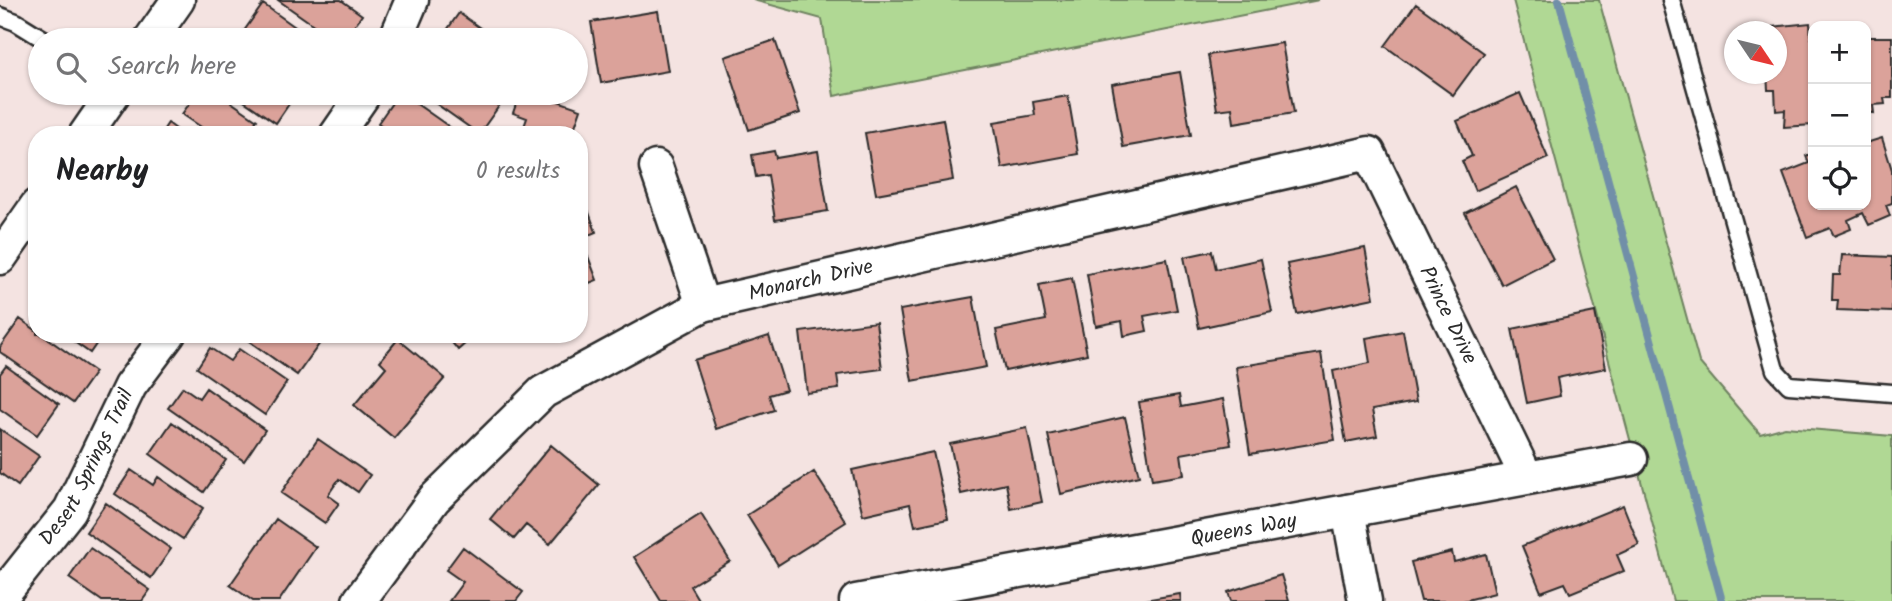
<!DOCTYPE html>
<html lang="en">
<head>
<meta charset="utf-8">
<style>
	:root { --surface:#fff; --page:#f2f2f2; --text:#202124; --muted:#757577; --line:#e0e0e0 }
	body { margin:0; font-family:Kalam,sans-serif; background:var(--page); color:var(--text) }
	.controls { position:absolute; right:21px; top:21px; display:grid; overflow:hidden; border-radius:14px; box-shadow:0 2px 5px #0004 }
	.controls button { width:63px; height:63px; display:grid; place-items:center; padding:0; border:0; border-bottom:2px solid var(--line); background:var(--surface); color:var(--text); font:35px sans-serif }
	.compass { position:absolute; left:1724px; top:21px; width:63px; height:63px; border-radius:50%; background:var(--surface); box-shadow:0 2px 5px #0004; rotate:125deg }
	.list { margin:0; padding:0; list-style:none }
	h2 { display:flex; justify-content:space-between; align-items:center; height:91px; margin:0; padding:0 28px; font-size:30px }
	h2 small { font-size:23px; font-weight:400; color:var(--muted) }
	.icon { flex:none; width:38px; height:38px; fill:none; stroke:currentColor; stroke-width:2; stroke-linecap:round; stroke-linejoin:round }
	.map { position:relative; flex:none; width:1892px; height:601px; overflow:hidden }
	.search { position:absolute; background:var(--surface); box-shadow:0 2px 5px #0004; left:28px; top:28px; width:560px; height:77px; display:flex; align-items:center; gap:18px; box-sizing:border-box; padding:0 24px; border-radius:38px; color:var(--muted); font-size:26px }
	.panel { position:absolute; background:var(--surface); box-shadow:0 2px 5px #0004; left:28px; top:126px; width:560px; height:217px; border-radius:28px }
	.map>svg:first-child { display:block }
	.green { fill:#b0d894; stroke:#6e8260; stroke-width:2 }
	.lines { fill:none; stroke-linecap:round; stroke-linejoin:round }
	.stream { stroke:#718fa8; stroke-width:8 }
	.building { fill:#dba29a; stroke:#2b2b2b; stroke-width:2 }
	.service-casing { stroke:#2b2b2b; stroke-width:21 }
	.minor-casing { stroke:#2b2b2b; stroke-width:37 }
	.service { stroke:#fff; stroke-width:16 }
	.minor { stroke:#fff; stroke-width:32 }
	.labels { text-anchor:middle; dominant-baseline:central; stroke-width:7; stroke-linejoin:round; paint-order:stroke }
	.street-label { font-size:21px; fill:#2b2b2b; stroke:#fff }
</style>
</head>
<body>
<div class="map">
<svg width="1892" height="601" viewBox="0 0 1892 601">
	<rect width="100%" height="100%" fill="#f4e3e1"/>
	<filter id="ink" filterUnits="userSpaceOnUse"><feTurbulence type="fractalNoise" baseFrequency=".0143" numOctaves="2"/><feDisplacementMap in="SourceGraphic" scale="14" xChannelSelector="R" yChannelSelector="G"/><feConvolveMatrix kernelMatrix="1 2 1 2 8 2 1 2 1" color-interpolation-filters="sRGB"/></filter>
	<g filter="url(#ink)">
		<path class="green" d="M753,0h566l-485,96 -12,-77z
			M1513,0h86l100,362 61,72 25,-7 107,9v165h-219z"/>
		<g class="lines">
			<path class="stream" d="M1559,0l163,601"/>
		</g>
		<path class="building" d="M278,0h63l21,15 -18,25h-9z
			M263,4l49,35v1h-70l-3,-2z
			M1416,4l68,49 -31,42 -68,-49z
			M658,11l10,60 -67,12 -10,-61z
			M459,13l38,27h-57z
			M1810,23l1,15h2v87l-29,2 1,-17 -9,1 -1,-21h-7l-1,-16h9v-42h-4v-5z
			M1866,37h26v61h-8l1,6 -12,1 1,8 -8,-1z
			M775,40l25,73 -51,17 -24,-73z
			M1282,43l12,70 -60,10 -2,-15 -15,2 -9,-55z
			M1180,72l11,63 -68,12 -11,-63z
			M197,93h21l39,27 -11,15h-33l-31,-21z
			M232,93h47l12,8 -15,22z
			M399,93h2l60,42h-66l-17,-12z
			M421,93h74l9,6 -25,35z
			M520,93h15l46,16 -9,26h-51l6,-17 -14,-5z
			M1520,93l28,65 -73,33 -13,-30 10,-5 -15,-35z
			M1068,96l10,58 -76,14 -8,-46 41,-7 -2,-13z
			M943,119l10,61 -77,14 -11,-61z
			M168,123l16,12h-24z
			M1882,138l10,32v33l-6,2 4,11 -21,9 -6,-12 -15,7 3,9 -17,7 -4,-8 -23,9 -24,-64 26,-10 -3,-7 7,-3v52h53v-62z
			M774,151l2,7 42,-7 10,60 -53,9 -7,-45 -12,2 -4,-22z
			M1516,187l37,72 -51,26 -37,-72z
			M587,207l9,25 -15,6 16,42 -18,7v-77z
			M1365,248l9,50 -77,16 -10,-50z
			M1212,251l4,18 45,-10 11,53 -73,16 -15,-71z
			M1842,255l50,2v55l-55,-2 1,-10h-6l1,-25h7z
			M1167,259l10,51 -33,6 3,15 -23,5 -2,-15 -26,5 -9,-52z
			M1072,278l15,76 -82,17 -9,-41 50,-10 -7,-35z
			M973,297l13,70 -74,14 -12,-71z
			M1595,312l11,56 -49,10 3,18 -33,7 -15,-74z
			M20,319l17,12v3h4l54,38 -22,31 -73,-51v-5z
			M876,322l6,47 -45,6 2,14 -32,4 -7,-61z
			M1403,331l13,71 -44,8 5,26 -31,6 -13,-71 37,-8 -4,-25z
			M63,334h40l-13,19z
			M239,334h68l13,9 -23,32z
			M445,334h31l-18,16z
			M769,336l17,54 -17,5 5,15 -58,19 -22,-69z
			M398,339l47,39 -51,60 -40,-33 32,-38 -6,-6z
			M210,348l20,13 9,-12 48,33 -22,33 -68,-47z
			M1321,353l14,87 -85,14 -14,-87z
			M6,366l53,38 -22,31 -37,-26v-35z
			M183,387l16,11 7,-10 59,42 -21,31 -76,-53z
			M1179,395l2,12 42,-8 8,46 -50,9 3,21 -32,5 -13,-78z
			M1125,417l14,59 -78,18 -13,-59z
			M172,422l54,38 -22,32 -54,-38z
			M1027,428l15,74 -31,7 -5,-25 -45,10 -11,-50z
			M0,429l39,27 -21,30 -18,-13z
			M318,439l52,36 -12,17 -19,-13 -11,16 11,8 -14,20 -44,-30z
			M551,445l48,40 -49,59 -24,-19 -12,14 -24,-20z
			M933,452l15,67 -33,7 -5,-22 -47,11 -11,-45z
			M131,470l22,15 5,-8 45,31 -20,31 -68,-45z
			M814,472l32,50 -68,43 -31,-50z
			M106,503l65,46 -20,29 -65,-46z
			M1623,505l16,40 -22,10 7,16 -54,22 -5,-10 -24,9 -19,-46z
			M701,514l29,47 -40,25 9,15h-38l-27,-44z
			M276,519l40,28 -37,54h-26l-23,-16z
			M463,547l60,45 -7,9h-67l14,-19 -17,-12z
			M90,548l60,42 -8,11h-40l-33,-23z
			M1452,552l2,10 32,-8 9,39 -32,8h-42l-10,-39z
			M1281,575l8,26h-58l-3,-9z
			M1180,594l1,7h-37v-1z"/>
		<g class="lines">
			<g class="service-casing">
				<path id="service" d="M1671,0l104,370 14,15 103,8
					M0,16l16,6 29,18"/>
			</g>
			<g class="minor-casing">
				<g id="minor">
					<path d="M150,40l28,-40"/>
					<path d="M395,40l17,-40"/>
					<path d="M85,135l29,-42"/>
					<path d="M336,135l29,-42"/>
					<path d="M656,167l47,138"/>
					<path d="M0,258l37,-53"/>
					<path d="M1348,511l17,90"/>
					<path id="s1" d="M0,598l70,-88 60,-124 39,-52"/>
					<path id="s2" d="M359,601l75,-102 109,-107 160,-87 666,-152 157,323"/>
					<path id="s3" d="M856,601l775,-142"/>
				</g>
			</g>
			<use href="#service" class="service"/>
			<use href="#minor" class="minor"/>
		</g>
	</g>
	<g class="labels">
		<g class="street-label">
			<text stroke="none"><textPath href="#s2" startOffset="572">Monarch Drive</textPath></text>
			<text stroke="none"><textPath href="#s2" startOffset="1325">Prince Drive</textPath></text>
			<text stroke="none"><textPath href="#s1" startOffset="158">Desert Springs Trail</textPath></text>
			<text stroke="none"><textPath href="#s3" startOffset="394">Queens Way</textPath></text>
		</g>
	</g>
</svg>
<div class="controls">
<button>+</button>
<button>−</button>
<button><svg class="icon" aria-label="locate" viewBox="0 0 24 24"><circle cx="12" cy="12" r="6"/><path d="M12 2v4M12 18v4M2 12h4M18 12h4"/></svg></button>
</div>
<svg class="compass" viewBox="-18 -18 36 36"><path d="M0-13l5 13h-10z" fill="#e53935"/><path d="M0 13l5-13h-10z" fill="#757577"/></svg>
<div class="search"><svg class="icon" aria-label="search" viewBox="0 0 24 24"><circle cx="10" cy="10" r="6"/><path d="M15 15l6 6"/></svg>Search here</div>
<section class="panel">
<h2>Nearby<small>0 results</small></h2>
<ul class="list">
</ul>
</section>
</div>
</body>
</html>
